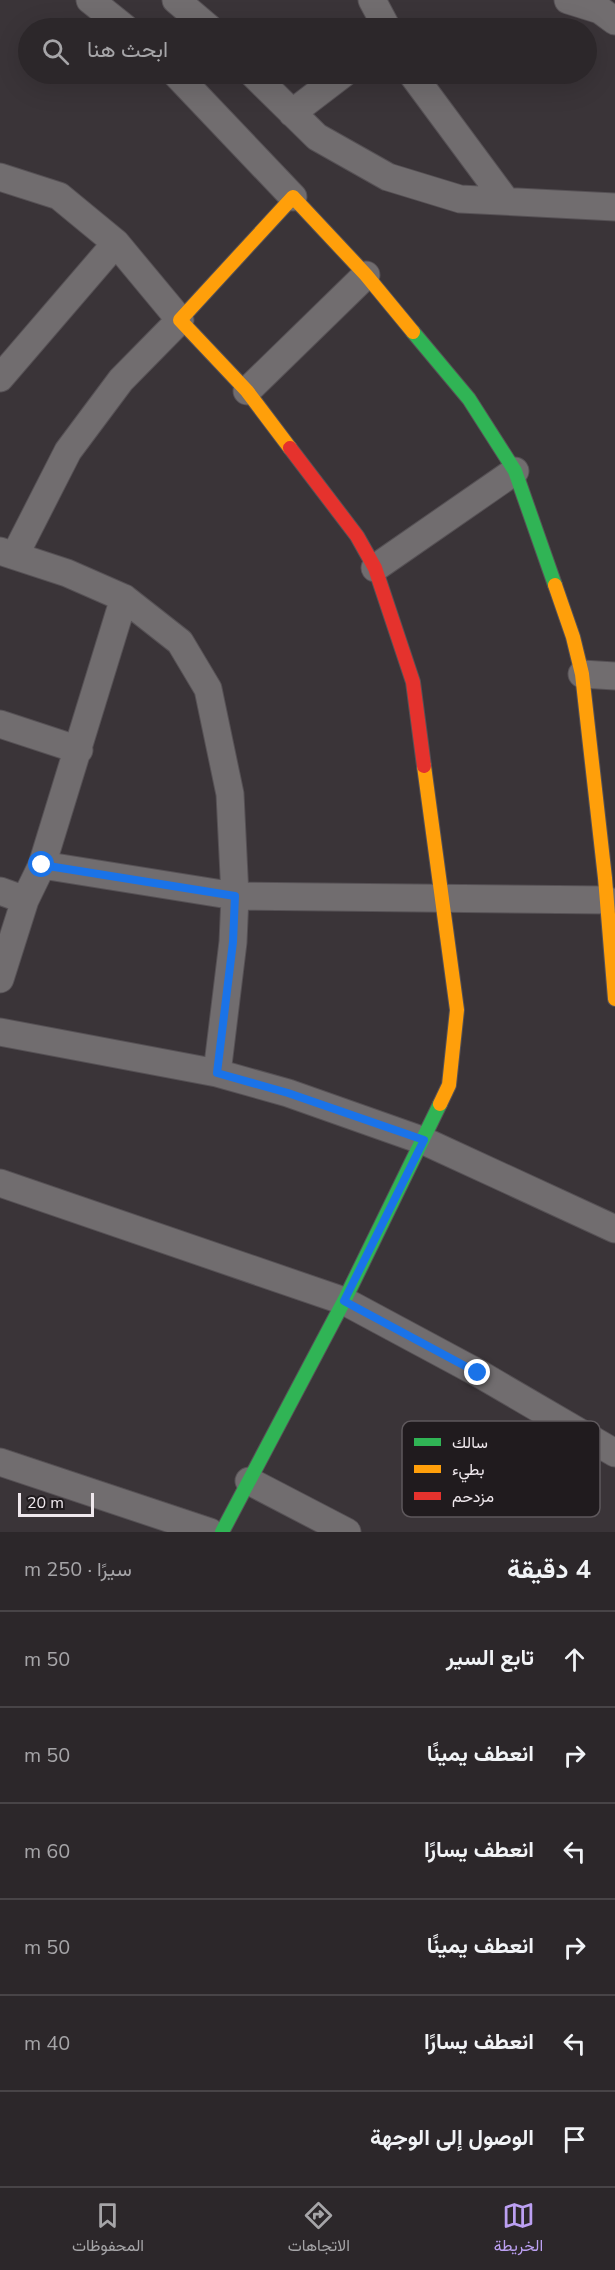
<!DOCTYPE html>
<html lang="ar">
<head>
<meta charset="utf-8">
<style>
	:root { --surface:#2c272a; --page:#342f32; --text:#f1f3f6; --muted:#a6a5a8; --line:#484447; --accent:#bca0f2 }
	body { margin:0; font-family:"Nunito Sans",Vazirmatn,sans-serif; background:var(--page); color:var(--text); direction:rtl }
	.scale { position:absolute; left:18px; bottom:15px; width:76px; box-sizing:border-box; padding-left:6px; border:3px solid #efe8ed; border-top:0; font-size:16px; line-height:21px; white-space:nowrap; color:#efe8ed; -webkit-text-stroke:4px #201b1e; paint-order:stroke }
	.stop { position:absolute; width:18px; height:18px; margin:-14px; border:4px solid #1a73e8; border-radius:50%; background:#fff }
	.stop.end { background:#1a73e8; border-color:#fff; box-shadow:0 2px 6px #0008 }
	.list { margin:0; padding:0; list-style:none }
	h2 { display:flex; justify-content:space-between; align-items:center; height:78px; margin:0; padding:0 24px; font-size:26px }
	h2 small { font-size:20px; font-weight:400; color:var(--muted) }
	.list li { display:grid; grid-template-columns:39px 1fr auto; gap:18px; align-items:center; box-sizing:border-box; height:96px; padding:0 24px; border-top:2px solid var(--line) }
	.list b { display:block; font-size:22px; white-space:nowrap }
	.list em { font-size:20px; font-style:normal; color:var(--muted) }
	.icon { flex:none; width:33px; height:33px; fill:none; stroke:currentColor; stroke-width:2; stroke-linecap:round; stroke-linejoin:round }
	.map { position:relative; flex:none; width:615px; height:1532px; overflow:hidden; direction:ltr }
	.search { position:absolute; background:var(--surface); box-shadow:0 6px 24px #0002; left:18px; right:18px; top:18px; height:66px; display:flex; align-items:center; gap:15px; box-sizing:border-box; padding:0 21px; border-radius:33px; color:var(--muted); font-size:22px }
	.sheet { height:654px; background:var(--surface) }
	nav { display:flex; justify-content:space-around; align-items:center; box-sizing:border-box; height:84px; border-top:2px solid var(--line); background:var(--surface); font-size:16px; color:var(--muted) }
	nav a { display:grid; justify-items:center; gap:3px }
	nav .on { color:var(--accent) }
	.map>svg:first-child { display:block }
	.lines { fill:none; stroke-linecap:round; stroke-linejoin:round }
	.street-casing { stroke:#565155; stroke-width:29 }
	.fast-casing { stroke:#565155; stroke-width:16 }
	.slow-casing { stroke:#565155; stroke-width:16 }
	.jam-casing { stroke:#565155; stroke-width:16 }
	.street { stroke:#716d6f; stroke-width:27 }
	.fast { stroke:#30b455; stroke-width:14 }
	.slow { stroke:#ff9f0a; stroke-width:14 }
	.jam { stroke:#e5322d; stroke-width:14 }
	.route { stroke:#1a73e8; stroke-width:8 }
	.key { fill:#201b1e; stroke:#5e585c; stroke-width:1.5 }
	.key-label { font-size:16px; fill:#efe8ed }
</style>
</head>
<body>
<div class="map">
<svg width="615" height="1532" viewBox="0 0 615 1532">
	<rect width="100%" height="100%" fill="#3a3438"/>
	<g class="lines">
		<g class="street-casing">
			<path id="street" d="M90,0l35,28
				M176,0l33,28
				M372,0l15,28
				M568,0l32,10 15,11
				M176,74l117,123
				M253,74l64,63 71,40 72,22 155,8
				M412,74l94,127
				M292,113l51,-39
				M0,177l59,19 57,47 64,77 -59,60 -53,71 -53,104
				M0,378l116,-135
				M247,391l119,-116
				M0,551l67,22 57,25 56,44 28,47 22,105 5,102 -2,46 -16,131
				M375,568l140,-97
				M582,674l33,2
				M0,724l79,26
				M42,865l193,31 372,4
				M0,891l25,9
				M0,979l25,-79 17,-35 82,-267
				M0,1032l217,41 71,20 136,48 191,88
				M0,1183l344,118 134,72 137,80
				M0,1462l210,70
				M249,1481l98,51"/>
		</g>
		<g class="fast-casing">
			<path id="fast" d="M413,332l56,67 46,72 40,114
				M222,1532l122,-231 96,-197"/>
		</g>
		<g class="slow-casing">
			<path id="slow" d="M290,448l-43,-57 -67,-71 113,-123 73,78 47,57
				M555,585l18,52 9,37 23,204 10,121
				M424,766l33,244 -8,75 -9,19"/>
		</g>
		<g class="jam-casing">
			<path id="jam" d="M290,448l67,88 18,32 38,114 11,84"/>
		</g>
		<use href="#street" class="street"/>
		<use href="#fast" class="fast"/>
		<use href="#slow" class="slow"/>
		<use href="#jam" class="jam"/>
	</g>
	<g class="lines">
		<path class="route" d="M42,865l193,31 -2,46 -16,131 71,20 136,47 -80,161 134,72"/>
	</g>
	<rect x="402" y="1421" width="198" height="96" rx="9" class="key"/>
	<rect x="414" y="1438" width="27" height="8" fill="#30b455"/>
	<rect x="414" y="1465" width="27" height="8" fill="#ff9f0a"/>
	<rect x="414" y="1492" width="27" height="8" fill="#e5322d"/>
	<g class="key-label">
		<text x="452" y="1448">سالك</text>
		<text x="452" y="1475">بطيء</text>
		<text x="452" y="1502">مزدحم</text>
	</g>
</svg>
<div class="scale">20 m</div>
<div class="stop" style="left:42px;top:865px"></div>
<div class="stop end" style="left:478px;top:1373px"></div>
<div class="search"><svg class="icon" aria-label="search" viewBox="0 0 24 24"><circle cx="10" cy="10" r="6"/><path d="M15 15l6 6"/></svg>ابحث هنا</div>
</div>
<section class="sheet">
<h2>4 دقيقة<small>سيرًا · 250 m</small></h2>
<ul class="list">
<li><svg class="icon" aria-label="ahead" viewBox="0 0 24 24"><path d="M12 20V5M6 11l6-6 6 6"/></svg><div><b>تابع السير</b></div><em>50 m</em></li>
<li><svg class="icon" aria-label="right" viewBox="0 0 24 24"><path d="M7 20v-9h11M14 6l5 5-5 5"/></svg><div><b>انعطف يمينًا</b></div><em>50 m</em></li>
<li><svg class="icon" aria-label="left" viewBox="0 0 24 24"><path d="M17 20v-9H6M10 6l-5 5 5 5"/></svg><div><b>انعطف يسارًا</b></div><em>60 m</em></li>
<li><svg class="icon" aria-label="right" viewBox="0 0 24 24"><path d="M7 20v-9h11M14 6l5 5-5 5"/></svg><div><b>انعطف يمينًا</b></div><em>50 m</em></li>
<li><svg class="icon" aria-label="left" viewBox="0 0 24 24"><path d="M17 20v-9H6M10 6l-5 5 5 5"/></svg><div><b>انعطف يسارًا</b></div><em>40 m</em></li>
<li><svg class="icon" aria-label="arrive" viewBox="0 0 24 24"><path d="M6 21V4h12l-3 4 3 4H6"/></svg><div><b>الوصول إلى الوجهة</b></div></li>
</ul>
</section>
<nav>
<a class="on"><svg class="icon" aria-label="map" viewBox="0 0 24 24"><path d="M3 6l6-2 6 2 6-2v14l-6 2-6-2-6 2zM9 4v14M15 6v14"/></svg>الخريطة</a>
<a><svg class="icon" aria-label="directions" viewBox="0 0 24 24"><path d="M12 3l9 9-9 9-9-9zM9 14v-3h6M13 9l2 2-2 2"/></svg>الاتجاهات</a>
<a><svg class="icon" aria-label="saved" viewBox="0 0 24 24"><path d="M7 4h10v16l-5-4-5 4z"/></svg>المحفوظات</a>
</nav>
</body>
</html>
